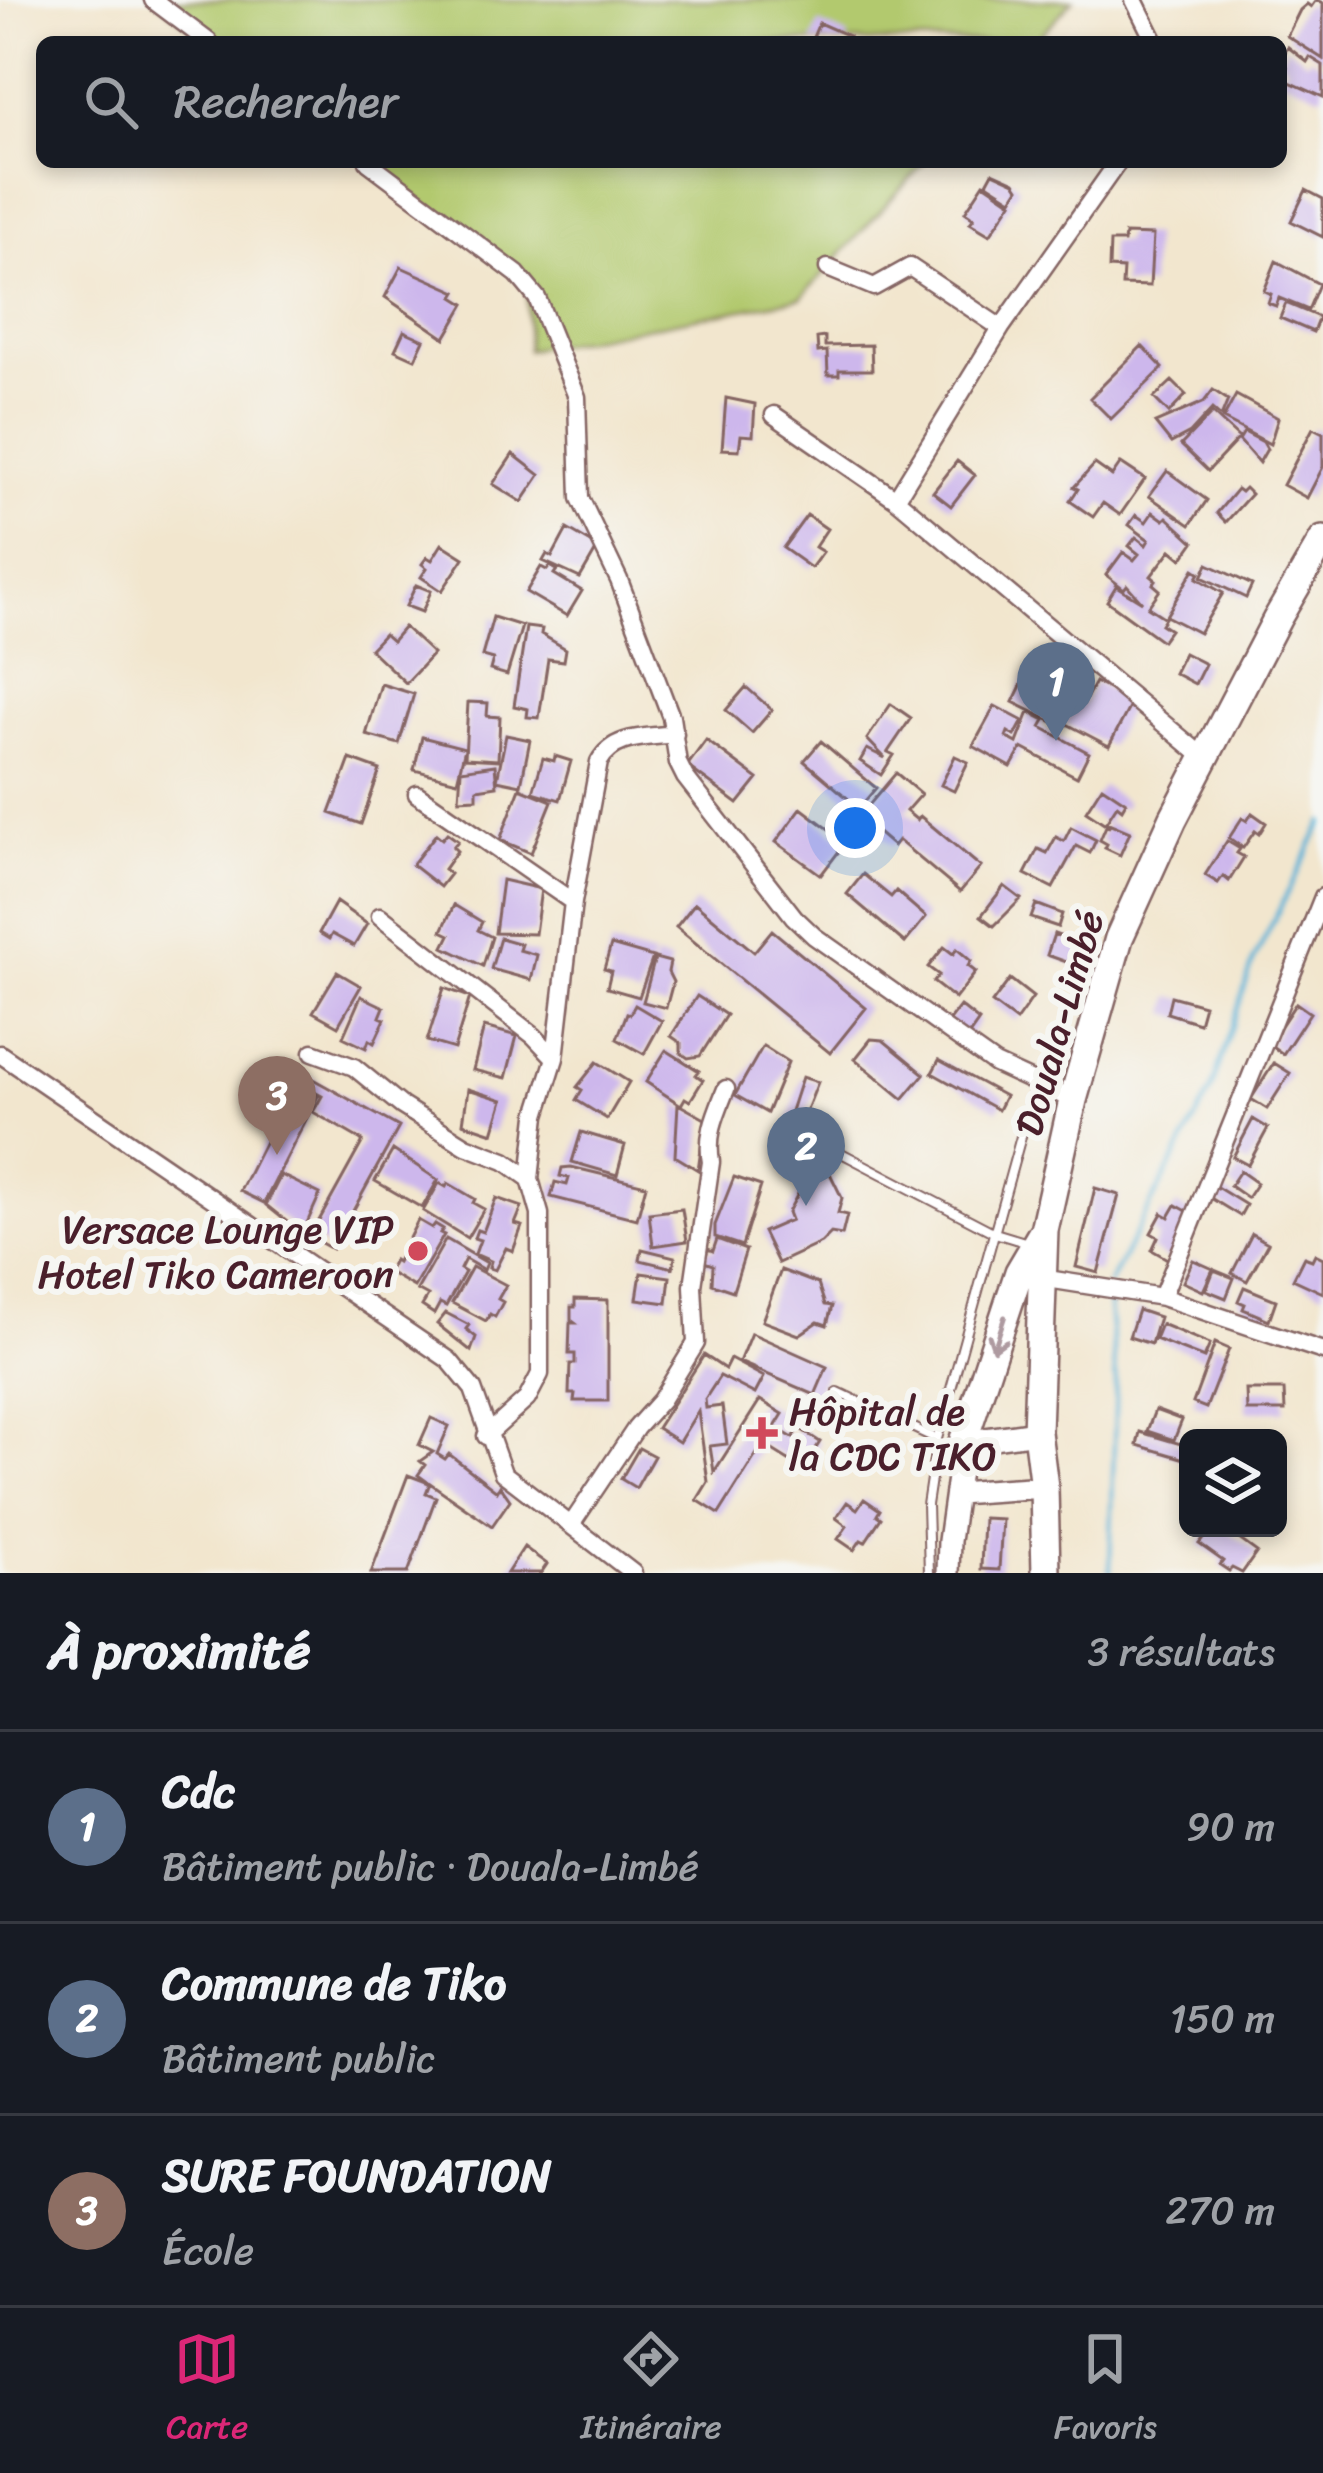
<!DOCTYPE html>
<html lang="fr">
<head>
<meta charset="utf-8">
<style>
	:root { --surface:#171b24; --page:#20242c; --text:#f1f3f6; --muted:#9ea1a6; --line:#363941; --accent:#db2777 }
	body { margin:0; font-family:Sriracha,sans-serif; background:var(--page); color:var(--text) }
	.controls { position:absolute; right:36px; bottom:36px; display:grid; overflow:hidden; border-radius:18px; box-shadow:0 6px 18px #0003 }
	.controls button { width:108px; height:108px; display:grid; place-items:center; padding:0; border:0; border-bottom:3px solid var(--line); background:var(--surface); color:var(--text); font:60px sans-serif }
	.you { position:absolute; left:855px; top:828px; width:42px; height:42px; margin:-30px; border:9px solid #fff; border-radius:50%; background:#1a73e8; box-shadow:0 0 0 18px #1a73e833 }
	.badge { display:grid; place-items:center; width:78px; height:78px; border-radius:50%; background:var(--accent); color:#fff; font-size:39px; font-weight:700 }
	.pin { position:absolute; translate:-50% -99px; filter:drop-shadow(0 3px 6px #0008) }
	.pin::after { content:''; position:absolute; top:63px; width:42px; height:36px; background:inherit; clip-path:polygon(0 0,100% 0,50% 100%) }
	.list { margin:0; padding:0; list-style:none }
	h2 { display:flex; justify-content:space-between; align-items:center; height:156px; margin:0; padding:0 48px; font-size:51px }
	h2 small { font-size:39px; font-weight:400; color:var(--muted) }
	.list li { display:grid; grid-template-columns:78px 1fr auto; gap:36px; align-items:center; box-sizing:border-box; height:192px; padding:0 48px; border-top:3px solid var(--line) }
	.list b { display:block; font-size:45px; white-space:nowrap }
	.list p { margin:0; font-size:39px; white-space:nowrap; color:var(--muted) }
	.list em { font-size:39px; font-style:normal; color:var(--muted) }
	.icon { flex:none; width:66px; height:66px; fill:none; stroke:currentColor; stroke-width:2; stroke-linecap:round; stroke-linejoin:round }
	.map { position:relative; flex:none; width:1323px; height:1573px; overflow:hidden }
	.search { position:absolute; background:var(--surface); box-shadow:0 6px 18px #0003; left:36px; right:36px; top:36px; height:132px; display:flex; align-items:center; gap:30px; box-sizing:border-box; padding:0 42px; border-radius:18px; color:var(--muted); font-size:45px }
	.sheet { height:732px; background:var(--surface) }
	nav { display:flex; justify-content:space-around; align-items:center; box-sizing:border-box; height:168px; border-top:3px solid var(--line); background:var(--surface); font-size:33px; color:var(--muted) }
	nav a { display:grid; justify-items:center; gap:6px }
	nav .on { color:var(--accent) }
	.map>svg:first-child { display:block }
	.green { fill:#b2c96e; stroke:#7e744c; stroke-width:3 }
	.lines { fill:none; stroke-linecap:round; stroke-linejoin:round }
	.stream { stroke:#5ab2d7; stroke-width:4.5 }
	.building { fill:#cdb7ec }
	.service-casing { stroke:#856564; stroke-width:12 }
	.minor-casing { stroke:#856564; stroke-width:21 }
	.tertiary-casing { stroke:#856564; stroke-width:26 }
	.trunk-casing { stroke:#856564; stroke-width:32 }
	.service { stroke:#fff; stroke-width:8 }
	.minor { stroke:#fff; stroke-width:16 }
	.tertiary { stroke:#fff; stroke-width:21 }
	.trunk { stroke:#fff; stroke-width:27 }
	.oneway { stroke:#ae9aa0 }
	.poi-dot { fill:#d1495b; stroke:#f6f6f2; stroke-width:4.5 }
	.labels { text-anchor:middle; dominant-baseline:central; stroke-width:12; stroke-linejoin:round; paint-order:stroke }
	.street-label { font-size:39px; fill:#4a1f2b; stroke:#f6f6f2 }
	.poi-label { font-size:39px; fill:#4a1f2b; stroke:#f6f6f2; text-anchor:end }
</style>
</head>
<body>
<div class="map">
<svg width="1323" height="1573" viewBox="0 0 1323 1573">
	<rect width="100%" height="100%" fill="#f6f6f2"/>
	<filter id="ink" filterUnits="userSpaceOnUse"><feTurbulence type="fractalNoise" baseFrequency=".00833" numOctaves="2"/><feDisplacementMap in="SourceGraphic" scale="24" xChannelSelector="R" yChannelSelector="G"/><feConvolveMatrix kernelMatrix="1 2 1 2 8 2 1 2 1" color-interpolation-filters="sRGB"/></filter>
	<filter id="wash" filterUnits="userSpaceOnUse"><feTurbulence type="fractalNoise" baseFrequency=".004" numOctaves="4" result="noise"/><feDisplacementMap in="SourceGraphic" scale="48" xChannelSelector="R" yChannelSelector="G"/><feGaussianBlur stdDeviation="2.7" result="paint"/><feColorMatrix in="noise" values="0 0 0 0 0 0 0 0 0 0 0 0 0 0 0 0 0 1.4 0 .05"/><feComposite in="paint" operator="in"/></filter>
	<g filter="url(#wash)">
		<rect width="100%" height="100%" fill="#f2e6ce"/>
		<path class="green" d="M155,0h918l-39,42h-824z
			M368,162h557l-124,136 -274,52v-68z"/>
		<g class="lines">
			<path class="stream" d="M1109,1284l102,-194 42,-128 70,-140
				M1108,1295l8,86 -6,192"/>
		</g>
		<g id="blocks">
			<path class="building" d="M1316,0l7,3v56l-36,-23 13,-26 7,-6 4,3z
				M819,23l30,13 -2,6h-36z
				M1288,47l19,15 3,-5 13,8v32l-42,-19 6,-11 -6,-8z
				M993,172l22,10 4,6 -7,11 -25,-16z
				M984,183l28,19 -22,33 -20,-12 4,-5 -9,-6z
				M1306,190l17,9v38l-32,-16z
				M1125,234l28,1 -3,51 -28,-1 1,-16 -14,-1 1,-26h14z
				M1276,261l43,23 -11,26 -29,-12 -3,8 -8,-3 3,-9 -7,-3z
				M401,267l56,25 -3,5 11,7 -20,34 -60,-41z
				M1286,303l33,14 -6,15 -33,-14z
				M404,331l20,9 -9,19 -20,-9z
				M825,337v9l46,-1 1,25h-33v5h-11l-1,-24 -9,1 -1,-14z
				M1142,346l21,22 -52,51 -21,-21z
				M1172,381l14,14 -17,18 -15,-15z
				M1213,390l15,10 -7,17 -9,-8 -22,24 -19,10 -16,-20 49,-21z
				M1236,395l42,23 -8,26 -47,-25z
				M726,398l29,6 -2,32 -12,-1 -2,15 -17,-1z
				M1212,413l27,25 -31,33 -27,-26z
				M1313,428l10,5v34l-16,31 -24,-13z
				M1244,432l19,10 4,7 -8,14 -20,-23z
				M513,454l27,21 -18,27 -29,-18z
				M957,461l18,14 -24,31 -18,-14z
				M1121,463l24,16 -25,36 -17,-12 -10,14 -23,-16 8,-12 -4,-2 21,-23 17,12z
				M1167,471l40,29 -17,25 -41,-29z
				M1245,488l6,6 -25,28 -9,-9 20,-24 4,3z
				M1153,512l11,8 3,-3 27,25 -12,17 -11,-9 -20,26 5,4 -3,4 7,6 -12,17 17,11 -4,6 9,6 -8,11 -55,-40 9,-15 26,16 -15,-17 -3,4 -18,-14 17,-23 11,8 5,-6 -10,-8 7,-9 10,8 3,-5 -20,-15 7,-10 10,7z
				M807,515l20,14 -12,18 8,5 -12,16 -28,-20z
				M567,529l31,18 -18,31 -37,-17 4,-7 5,3z
				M442,544l22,14 -22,33 -21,-14 6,-9 -5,-4 5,-7 5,3z
				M1208,564l44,21 -6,13 -44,-21z
				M550,566l7,4 -3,4 28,17 -15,25 -41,-24 15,-25 6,3z
				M1194,569l6,4 -3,5 26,15 -24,40 -33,-17z
				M416,585l15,6 -9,21 -16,-6z
				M493,617l29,9 -15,49 -17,-5 3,-11 -11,-3z
				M404,627l29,27 -27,29 -36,-34 14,-15 8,7z
				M526,627l16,2 -1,5 25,15 -2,12 -16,-2 -9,59 -12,-1 1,-8 -14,-3z
				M1184,653l21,11 -10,20 -21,-11z
				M1027,673l48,25 -14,28 -48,-24z
				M1095,682l37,20 -23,44 -44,-23 12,-22 6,3z
				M381,684l33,10 -15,50 -33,-9z
				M746,687l26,23 -20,23 -26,-23z
				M468,702l20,1 -1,13 13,1 -2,43 -33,-2z
				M891,704l20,14 -23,34 6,3 -13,20 -21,-14 7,-12 18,9 -18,-19z
				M995,706l28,15 -8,15 -7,-4 -2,5 11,6 12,-31 16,8 -4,7 48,26 -12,24 -55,-29 -11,19 -38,-21z
				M506,735l24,5 -9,45 -24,-5z
				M422,737l43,11 -8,33 -43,-11z
				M706,740l52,39 -20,25 -51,-38z
				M821,741l55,47 -17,20 -55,-47z
				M555,756l16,5 -11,39 -27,-8 10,-34 11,3z
				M955,756l13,6 -14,29 -13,-6z
				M350,759l30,11 -19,54 -31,-11z
				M495,765l2,21 -20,3v9l-18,1 2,-29z
				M896,773l25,21 -15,17 11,9 3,-4 61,51 -21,25 -62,-52 -5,6 -34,-29z
				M1102,786l24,16 -4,7 -5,-4 -11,17 24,10 -10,23 -15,-7 2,-4 -7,-4 6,-14 4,1 -24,-16z
				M520,788l32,13 -21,52 -31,-13z
				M801,808l45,34 -25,33 -45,-33z
				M1252,813l14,10 -7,11 -4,-3 -12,17 -14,-10 13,-20 5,3z
				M1071,827l25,13 -6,13 -14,-7 -23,42 -28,-14 13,-25 9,4 9,-16 8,4z
				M447,833l11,8 -5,6 4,4 -13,18 6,5 -10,13 -28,-22 24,-31 6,5z
				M1227,841l13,8 -3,4 7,4 -15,24 -6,-5 -5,7 -13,-8z
				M863,874l28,23 5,-6 30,26 -21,26 -58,-49z
				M502,880l39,9 -6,45 -40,-1z
				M1004,886l17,13 -27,27 -13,-10z
				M336,902l31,22 -13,22 -22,-12 -3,5 -10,-6z
				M695,903l59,49 18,-22 94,78 -36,45 -154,-126z
				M1036,904l26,10 -4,13 -27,-9z
				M454,905l28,17 -4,8 14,7 -9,29 -39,-19 6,-12 -8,-4z
				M1054,934l39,14 -7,21 -39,-14z
				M500,938l21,6 -2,6 18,5 -6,25 -40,-11z
				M611,945l42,12 -14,40 -32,-9 4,-17 -7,-2z
				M944,947l9,7 4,-5 14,12 -3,5 8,6 -21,27 -22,-17 6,-7 -11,-8z
				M655,958l15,4 -2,10 5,10 -7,26 -23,-6z
				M337,972l24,14 -23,40 -25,-14z
				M1010,979l23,18 -17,24 -24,-18z
				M444,988l26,9 -16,52 -27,-8z
				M361,996l23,11 -4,10 5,2 -11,24 -5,-3 -3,8 -23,-11z
				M697,996l29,19 -26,41 -12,2 -7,-5v-10l-10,-7z
				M1171,996l33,9 -5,18 -32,-10z
				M1296,1003l14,10 -27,41 -14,-10z
				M635,1005l27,16 -18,33 -27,-15 10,-26 3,1z
				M960,1006l19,15 -12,17 -20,-15z
				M484,1027l33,9 -11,42 -33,-8z
				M871,1039l12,1 41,34 -21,25 -48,-40z
				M763,1046l25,16 -21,51 -32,-18z
				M666,1050l33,21 -3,4 7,5 -13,21 -5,-3 -4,7 -35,-23z
				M939,1060l66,36 -7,14 -66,-37z
				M597,1062l32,20 -22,37 -31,-19 6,-10 -5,-3z
				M1274,1063l16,10 -23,36 -16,-10z
				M295,1069l104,58 -67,122 -22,-12 53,-96 -50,-29 9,-16 -33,-18z
				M802,1077l16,5 -17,43 -13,-5z
				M294,1084l24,12 -54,107 -24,-12z
				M468,1089l35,11 -10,33 -30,-10z
				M678,1104l27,15 -7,51 -23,-14z
				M1253,1119l15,9 -20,37 -15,-8z
				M581,1132l44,13 -8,30 -45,-13z
				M393,1150l45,30 -16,28 -47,-27z
				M819,1151l23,47 -4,15 9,2 -5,20 -11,-2 -10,10 -43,20 -15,-31 28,-12 -3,-8 12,-22 -13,-23z
				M571,1167l75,18 -9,34 -86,-22 4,-15 12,3 2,-7 -9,-2 2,-8z
				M1240,1171l17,12 -10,15 -17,-12z
				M281,1175l39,19 -18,40 -36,-29z
				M734,1177l27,9 -19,60 -27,-9v-12z
				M439,1183l7,4 2,-4 27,16 -2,4 11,6 -17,29 -44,-27z
				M1215,1186l31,19 -6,11 -31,-19z
				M1095,1188l24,7 -21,78 -22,-6z
				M496,1198l26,9 -7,17 7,2 -9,25 -7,-3 -11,22 -6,-2 2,-7 -16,-7 5,-14 -6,-2 3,-8 6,2z
				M1176,1205l18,10 -25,45 -17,-10 6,-13 -7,-4 11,-20 7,4z
				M682,1209l5,32 -34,5 -4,-33z
				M418,1220l14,8 3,-4 8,5 -3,4 4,2 -30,52 -26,-15 6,-12 3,2z
				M1252,1234l16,9 -21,38 -15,-8z
				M446,1239l41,24 -3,7 -19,-11 -5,10 5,3 -19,34 -6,-3 -6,11 -12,-8 6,-10 -11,-6z
				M717,1239l29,11 -13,41 -21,-7 1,-19 -9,-3 4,-13 5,2z
				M642,1249l33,8 -2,11 -33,-8z
				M1315,1254l8,4v35l-30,-14 11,-22 8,3z
				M1193,1260l20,9 -10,22 -20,-9z
				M472,1267l34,18 -8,14 5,3 -8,15 -5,-3 -4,7 -34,-18z
				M781,1270l37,14 7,21 7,1 -5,19 -9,-3 -19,13 -37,-14z
				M1214,1270l20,8 -8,20 -20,-8z
				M641,1273l29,4 -3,26 -30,-4z
				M1244,1287l32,13 -7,20 -26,-11 2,-5 -7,-3z
				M575,1299l33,1v101h-34l1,-7h-6l1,-30h5v-10h-6l1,-31h5l-4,-3v-13h4z
				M1138,1310l21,7 -8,27 -22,-7z
				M446,1313l23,12 -3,4 10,8 -5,14 -34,-27z
				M1161,1324l49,20 -6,14 -49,-19z
				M751,1333l76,34 -12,28 -76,-33z
				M1215,1343l14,6 -23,59 -13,-5z
				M704,1355l21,14 5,-10 34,18 -9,17 -35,-18 -15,23 1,9 16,-2 5,38 -17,2 4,26 46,-72 23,14 -8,13 18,11 6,-10 21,14 -17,27 -40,-25 -44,70 -22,-14 11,-18 -10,-71 -19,31 -22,-14z
				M1246,1390h38l1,21h-38z
				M1155,1410l27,10 -8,20 -27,-9z
				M431,1418l18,8 -12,28 8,5 4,-5 48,37 3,-5 10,14 -18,26 -62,-43 -4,10 10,4 -28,76h-37l37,-98 21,8 -11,-8 7,-10 -5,-4 13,-9 -14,-7z
				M1140,1432l48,14v14l-51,-15z
				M639,1448l15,8 -18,32 -15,-9z
				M864,1499l16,11 -3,5 4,3 -16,24 -4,-2 -7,10 -16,-11 9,-13 -11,-8 11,-16 10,7z
				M983,1518l19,1 -3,51 -18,-1z
				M1211,1528h13l33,24 -15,21 -10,-5 -3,3 -9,-6 3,-4 -24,-17z
				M524,1547l23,17 -6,9h-34z"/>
		</g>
	</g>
	<g filter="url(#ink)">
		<use href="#blocks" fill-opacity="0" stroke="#856564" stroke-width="3"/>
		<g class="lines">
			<g class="service-casing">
				<path id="service" d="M828,1146l167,87 33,10
					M838,1392l99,47
					M929,1573l-2,-68 10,-66 98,-353"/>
			</g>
			<g class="minor-casing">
				<path id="minor" d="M153,0l56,42
					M1134,0l21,42
					M368,162l149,112 20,24 40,99 3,101 39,82 52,137 7,46 7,14 109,140 20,19 181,128 78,36
					M828,268l46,19 36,-20 91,61
					M774,415l122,84 311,261
					M896,499l105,-171 117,-166
					M417,794l156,108
					M380,916l154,120 21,22
					M313,1052l41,15 48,39 64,40 39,15 25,18
					M0,1054l449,306 24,29 30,84 130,100
					M1041,1278l121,19 161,54
					M1162,1297l161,-400
					M486,1436l41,-37 13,-25v-160l-10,-35 7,-64 18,-57 18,-156 26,-140c15,-28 48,-24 76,-28
					M571,1525l65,-97 25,-28 35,-57 -3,-57 18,-124c-5,-27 5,-48 15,-73"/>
			</g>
			<g class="tertiary-casing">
				<path id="tertiary" d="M957,1493l87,-6
					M948,1573l1,-32 14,-99 74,-10"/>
			</g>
			<g class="trunk-casing">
				<path id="trunk" d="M963,1442l56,-170 23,-39
					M1046,1573l-2,-86 -7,-55 7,-202 29,-130 46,-162 54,-119 104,-200 46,-79"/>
			</g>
			<use href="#service" class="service"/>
			<use href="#minor" class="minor"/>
			<use href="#tertiary" class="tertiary"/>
			<use href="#trunk" class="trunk"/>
		</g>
		<defs><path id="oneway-shaft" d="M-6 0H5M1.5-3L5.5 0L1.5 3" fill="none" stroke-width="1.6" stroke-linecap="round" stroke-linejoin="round" transform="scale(3)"/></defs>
		<use class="oneway" href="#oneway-shaft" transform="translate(999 1334) rotate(108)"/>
	</g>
	<g class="poi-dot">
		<circle cx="418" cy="1251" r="12"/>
		<path d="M756 1415h12v12h12v12h-12v12h-12v-12h-12v-12h12z"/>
	</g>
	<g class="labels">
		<g class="street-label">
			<text transform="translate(1059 1023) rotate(-74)">Douala-Limbé</text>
		</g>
		<g class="poi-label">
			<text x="394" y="1229">Versace Lounge VIP<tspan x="394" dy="45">Hotel Tiko Cameroon</tspan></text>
			<text x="789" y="1411" text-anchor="start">Hôpital de<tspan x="789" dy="45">la CDC TIKO</tspan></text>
		</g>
	</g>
</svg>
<div class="controls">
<button><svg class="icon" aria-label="layers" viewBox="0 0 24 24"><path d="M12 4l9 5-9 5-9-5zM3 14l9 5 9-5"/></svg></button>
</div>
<div class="you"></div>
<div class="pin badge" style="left:1056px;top:741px;background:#5c6f8a">1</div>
<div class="pin badge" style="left:806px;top:1206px;background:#5c6f8a">2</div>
<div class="pin badge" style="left:277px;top:1155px;background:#8d6e63">3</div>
<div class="search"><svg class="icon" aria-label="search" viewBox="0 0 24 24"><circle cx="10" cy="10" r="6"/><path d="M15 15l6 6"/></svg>Rechercher</div>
</div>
<section class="sheet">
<h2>À proximité<small>3 résultats</small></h2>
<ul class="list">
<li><span class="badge" style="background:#5c6f8a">1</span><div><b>Cdc</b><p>Bâtiment public · Douala-Limbé</p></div><em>90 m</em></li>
<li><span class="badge" style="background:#5c6f8a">2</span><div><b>Commune de Tiko</b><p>Bâtiment public</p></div><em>150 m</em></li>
<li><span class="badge" style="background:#8d6e63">3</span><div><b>SURE FOUNDATION</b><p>École</p></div><em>270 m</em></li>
</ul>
</section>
<nav>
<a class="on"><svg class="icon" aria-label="map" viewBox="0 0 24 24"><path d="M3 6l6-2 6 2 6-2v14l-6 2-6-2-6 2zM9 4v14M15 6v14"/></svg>Carte</a>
<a><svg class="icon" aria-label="directions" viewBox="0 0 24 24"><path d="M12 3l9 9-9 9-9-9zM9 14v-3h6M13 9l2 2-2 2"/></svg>Itinéraire</a>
<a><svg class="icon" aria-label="saved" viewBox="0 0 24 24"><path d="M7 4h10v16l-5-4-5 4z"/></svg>Favoris</a>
</nav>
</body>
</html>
